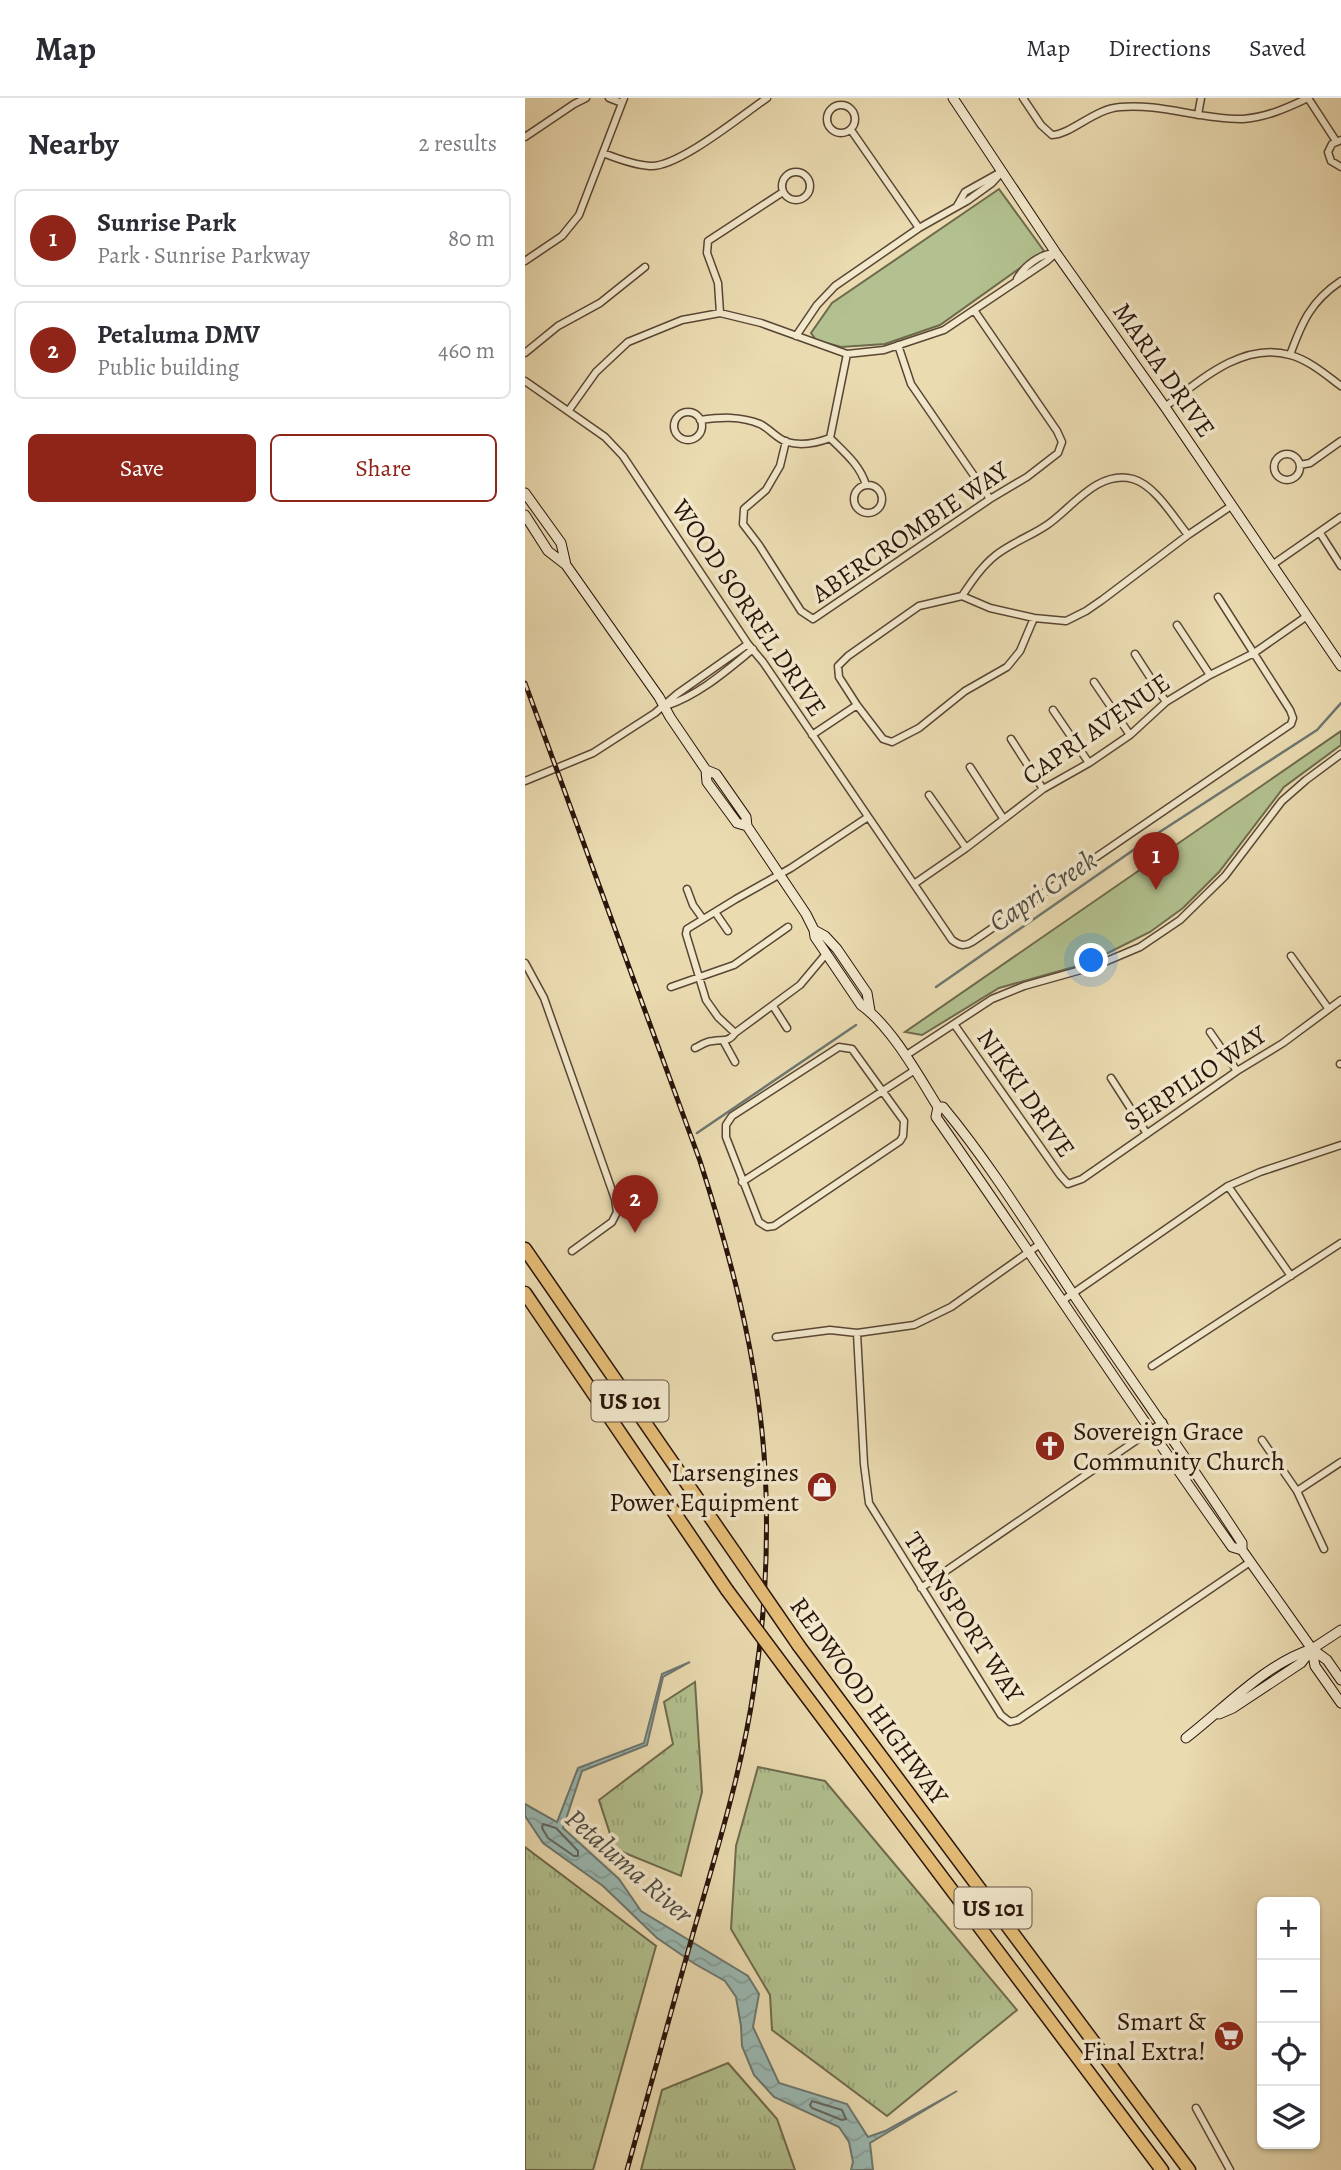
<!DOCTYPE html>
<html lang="en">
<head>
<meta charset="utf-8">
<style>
	:root { --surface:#fff; --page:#f7f7f7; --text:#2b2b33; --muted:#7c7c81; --line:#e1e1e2; --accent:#8f2418 }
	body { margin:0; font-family:Alegreya,serif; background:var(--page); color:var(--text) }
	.controls { position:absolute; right:21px; bottom:21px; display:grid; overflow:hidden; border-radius:10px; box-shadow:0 2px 5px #0004 }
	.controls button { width:63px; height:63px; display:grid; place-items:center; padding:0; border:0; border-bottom:2px solid var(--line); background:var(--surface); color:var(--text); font:35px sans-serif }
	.you { position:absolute; left:567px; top:863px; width:24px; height:24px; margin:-18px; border:5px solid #fff; border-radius:50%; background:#1a73e8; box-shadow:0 0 0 10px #1a73e833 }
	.badge { display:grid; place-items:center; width:46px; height:46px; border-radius:50%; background:var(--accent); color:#fff; font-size:23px; font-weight:700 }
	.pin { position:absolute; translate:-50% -58px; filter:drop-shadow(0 2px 4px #0008) }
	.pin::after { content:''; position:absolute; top:37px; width:24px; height:21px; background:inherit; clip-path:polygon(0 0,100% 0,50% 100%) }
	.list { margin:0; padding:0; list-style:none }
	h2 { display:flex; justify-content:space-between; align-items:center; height:91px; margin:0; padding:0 28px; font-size:30px }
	h2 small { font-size:23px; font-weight:400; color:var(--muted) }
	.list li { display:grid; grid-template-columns:46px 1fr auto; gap:21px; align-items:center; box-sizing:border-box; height:98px; margin:0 14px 14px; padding:0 14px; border:2px solid var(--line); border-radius:10px }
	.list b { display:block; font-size:26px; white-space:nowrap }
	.list p { margin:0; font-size:23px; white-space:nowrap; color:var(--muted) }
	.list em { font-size:23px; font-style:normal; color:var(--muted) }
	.actions { display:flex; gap:14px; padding:21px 28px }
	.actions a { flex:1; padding:16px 0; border:2px solid var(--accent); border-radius:10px; text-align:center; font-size:24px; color:var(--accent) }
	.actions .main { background:var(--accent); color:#fff }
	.icon { flex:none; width:38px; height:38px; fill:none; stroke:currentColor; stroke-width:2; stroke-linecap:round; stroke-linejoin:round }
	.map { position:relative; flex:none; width:816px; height:2072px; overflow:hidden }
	header { display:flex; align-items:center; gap:42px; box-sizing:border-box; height:98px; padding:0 35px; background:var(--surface); border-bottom:2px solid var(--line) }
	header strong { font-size:33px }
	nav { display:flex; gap:38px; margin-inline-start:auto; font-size:24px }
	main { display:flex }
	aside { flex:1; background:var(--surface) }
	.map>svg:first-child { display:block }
	.grass { fill:url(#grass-tufts); stroke:#6e6a4d; stroke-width:2 }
	.green { fill:#b2c18f; stroke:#6e6a4d; stroke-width:2 }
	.water { fill:url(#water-waves); stroke:#6d7770; stroke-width:2 }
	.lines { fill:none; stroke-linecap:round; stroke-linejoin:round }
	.shore { stroke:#62665f; stroke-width:2 }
	.stream { stroke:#6d7770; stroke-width:2.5 }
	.street-casing { stroke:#5a4634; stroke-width:9 }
	.secondary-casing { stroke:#29140b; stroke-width:11 }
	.highway-casing { stroke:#29140b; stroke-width:15 }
	.street { stroke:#f2e8cc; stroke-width:6 }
	.secondary { stroke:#f2e8cc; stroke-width:9 }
	.highway { stroke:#e6be78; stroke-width:12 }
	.rail-casing { stroke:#29140b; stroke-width:5 }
	.rail { stroke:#f2e8cc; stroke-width:2.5; stroke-dasharray:8; stroke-linecap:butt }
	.highway-bridge-casing { stroke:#29140b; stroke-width:15; stroke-linecap:butt }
	.highway-bridge { stroke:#e6be78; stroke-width:12 }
	.labels { text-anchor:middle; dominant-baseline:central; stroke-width:7; stroke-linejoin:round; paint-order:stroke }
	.shield { fill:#f2e8cc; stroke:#655445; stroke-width:2 }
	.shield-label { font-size:24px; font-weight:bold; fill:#29140b }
	.street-label { font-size:26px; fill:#29140b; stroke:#f2e8cc }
	.poi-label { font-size:26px; fill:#29140b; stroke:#f2e8cc; text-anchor:end }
	.water-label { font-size:28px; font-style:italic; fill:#514e46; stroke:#f2e8cc }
</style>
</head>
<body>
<header>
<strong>Map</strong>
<nav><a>Map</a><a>Directions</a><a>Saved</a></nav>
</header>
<main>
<aside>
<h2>Nearby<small>2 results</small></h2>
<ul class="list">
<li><span class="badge">1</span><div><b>Sunrise Park</b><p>Park · Sunrise Parkway</p></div><em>80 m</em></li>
<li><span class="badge">2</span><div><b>Petaluma DMV</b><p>Public building</p></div><em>460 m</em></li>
</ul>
<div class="actions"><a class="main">Save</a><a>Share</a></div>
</aside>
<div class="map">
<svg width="816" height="2072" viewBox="0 0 816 2072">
	<defs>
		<pattern id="grass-tufts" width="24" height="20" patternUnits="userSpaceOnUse" patternTransform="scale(1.75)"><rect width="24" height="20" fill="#b2c18f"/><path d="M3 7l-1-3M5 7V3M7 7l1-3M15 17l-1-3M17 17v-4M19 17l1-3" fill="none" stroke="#99a57a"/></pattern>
		<pattern id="water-waves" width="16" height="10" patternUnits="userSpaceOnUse" patternTransform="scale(1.75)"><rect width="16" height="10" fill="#9ab9b3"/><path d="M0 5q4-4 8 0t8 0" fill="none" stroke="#859e99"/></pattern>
	</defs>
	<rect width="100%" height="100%" fill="#ebdbb1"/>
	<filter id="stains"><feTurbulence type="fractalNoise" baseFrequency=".00286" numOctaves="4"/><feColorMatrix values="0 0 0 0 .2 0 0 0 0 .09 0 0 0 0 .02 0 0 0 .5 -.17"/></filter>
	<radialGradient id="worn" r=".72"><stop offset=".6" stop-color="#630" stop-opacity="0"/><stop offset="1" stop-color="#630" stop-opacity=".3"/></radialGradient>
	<path class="grass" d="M170,1584l7,110 -21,84 -66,-27 -16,-49 74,-56 -9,-42z
		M233,1669l67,14 192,229 -130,106 -115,-86 -2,-35 -39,-66 5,-83z
		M0,1749l131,99 -63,224h-68z
		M203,1965l49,56 18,51h-154l21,-80z"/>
	<path class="green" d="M474,91l45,62 -104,74 -55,19 -44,3 -25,-7 -5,-7 21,-30z
		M816,633v14l-57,42 -65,85 -36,36 -33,24 -62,31 -89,25 -77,47 -17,-3z"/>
	<path class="water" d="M165,1564l-27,15 -16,68 -65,26 -19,57 56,51 22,32 107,65 11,18 -6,33 26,56 68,21 21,33 17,-6 72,-40 -87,52 3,27h-22l2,-8 -4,-20 -10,-15 -65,-30 -20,-22 -12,-29 -1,-20 -5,-29 -11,-16 -30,-17 -38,-26 -54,-52 -60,-43 -18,-27v-12l32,18 21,-54 66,-25 18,-69z"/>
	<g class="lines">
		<path class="shore" d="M18,1726l13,4 22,23v5h-4l-26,-18 -6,-10z
			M287,2003l30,9 4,9 -4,1 -30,-12 -2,-3z"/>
		<path class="stream" d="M411,889l219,-152 162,-105 24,-27
			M172,1035l159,-108"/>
		<g class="street-casing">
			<path id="street" d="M84,0l13,5
				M498,0l18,27 11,10c20,-1 42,-26 68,-28 41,-4 81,13 123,12 24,-2 44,-11 65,-21l28,43
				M302 21a14 14 0 1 1 28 0a14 14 0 1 1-28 0Z
				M673,17l3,-17
				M326,32l68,98
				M0,39l49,-33 12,-6
				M816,42l-9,4 -4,8 3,9 10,6
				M78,55c15,6 31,12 47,13 28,2 92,-51 117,-68
				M257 88a14 14 0 1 1 28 0a14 14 0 1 1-28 0Z
				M432,108l8,-14 34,-19
				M0,163l37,-25 17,-21 45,-117
				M492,181c7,-13 23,-25 38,-26
				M195,215l-2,-30 -11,-30 1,-12 75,-49
				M271,238l21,-31 18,-19 84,-58 48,-27 25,-18 10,-11
				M373,247l13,39 79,115
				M0,255l33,-27 42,-23 45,-36
				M765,257c12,-33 21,-54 51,-74
				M0,283l80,56 18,19 125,188 15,18 189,278c7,5 12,7 20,2l319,-218 2,-6 -3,-8 -72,-113
				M640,309c34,-26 78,-66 125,-52 19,5 36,20 51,31
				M44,312l27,-38 32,-30 54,-22 38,-7 41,10 86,31 37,-4 60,-20 103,-69 9,-8
				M149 328a14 14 0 1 1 28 0a14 14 0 1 1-28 0Z
				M175,322c21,-3 40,-4 60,4 9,4 17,15 27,18 14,4 30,1 43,-4
				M305,340l17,-84
				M305,340c15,15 30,27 36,47
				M261,343l-6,25 -14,24 -22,19 -1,15 16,21 42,66 12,8 177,-120 37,-22 31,-24 4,-11 -5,-11 -83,-121
				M749 369a13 13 0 1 1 26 0a13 13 0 1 1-26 0Z
				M775,367l10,-2 31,-22
				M329 401a14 14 0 1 1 28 0a14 14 0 1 1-28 0Z
				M795,435l21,33
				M747,467l69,-48
				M437,498c10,-15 20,-30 34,-41 15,-12 35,-19 51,-30 24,-16 51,-56 86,-46 22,6 41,39 55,56
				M509,520l-14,33 -13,16 -42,24 -46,37 -27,14 -9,-3 -26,-34 -18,-28 -1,-11 10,-10 71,-50 43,-10 28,12 44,10 32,3 20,-10 16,-11 86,-65 43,-29
				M652,527l33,50
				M610,556l31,48
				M569,584l36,53
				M141,608c33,-11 60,-35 87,-57
				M528,612l36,53
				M287,637l45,-30
				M486,641l32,50
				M445,669l33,51
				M0,683l68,-28 62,-40 22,-19 71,-50
				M404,697l37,53
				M389,786l52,-36 77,-59 46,-26 41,-28 36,-33 44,-27 44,-22 53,-37
				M162,791l6,16 10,14
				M190,814l13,19
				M766,858l37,52
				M0,865l19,35 71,201 2,13 -5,10 -40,29
				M146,889l63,-22 54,-38
				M248,908l14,22
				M429,926l106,151 8,9 14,-5 155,-108 46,-28 58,-43
				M685,934l27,39
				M210,935l-17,-16 -12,-17 -20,-66 1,-5 49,-30 55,-31 77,-51
				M199,944l11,20
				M314,949l13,2 52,72 -1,15 -3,5 -126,85 -7,1 -8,-5 -33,-85v-12l6,-9z
				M170,950c5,-2 11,-7 18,-7 10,-2 15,2 22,-8l65,-48 26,-31
				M380,958l87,-57 32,-13 71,-20 45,-19 40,-27 45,-44 57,-75 24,-21 35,-26
				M815,966h1
				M586,980l36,56
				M217,1084l173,-112
				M703,1088l63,90
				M537,1203l166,-115 32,-14 81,-27
				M332,1235l7,131 5,39 132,212 9,7 8,-2 232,-158
				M251,1239l54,-7 27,3 57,-8 37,-18 89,-63
				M627,1268l189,-123
				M737,1342l35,51 27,58
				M772,1393l44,-29
				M396,1490l242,-166
				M671,2010l34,62"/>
		</g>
		<g class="secondary-casing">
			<path id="secondary" d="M428,0l103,155 109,154 176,259
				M0,395l36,50 5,22
				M0,417l23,36 18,14 93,132 11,20 36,53 1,12 30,41 10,3
				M181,672l10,4 30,43 1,9 59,88 8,16 1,7 46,68c30,21 57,70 77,102h5c48,58 87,122 128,184 57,85 116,167 171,252v7l70,99 15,11 14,20
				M289,832l11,6 12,13 30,44 3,18
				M413,1009l-2,10c99,142 195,288 296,430l10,3
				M787,1551l3,17 26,37
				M694,1616l14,-6 68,-45 11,-14 29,-19
				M661,1640c39,-30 79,-74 126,-89"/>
		</g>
		<g class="highway-casing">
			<path id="highway" d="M0,1151l210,304
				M0,1195l202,297
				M274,1548l390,524
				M269,1582l368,490"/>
		</g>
		<use href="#street" class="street"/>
		<use href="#secondary" class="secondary"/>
		<use href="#highway" class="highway"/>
		<g class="rail-casing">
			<path id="rail" d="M0,585l175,478c35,109 63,217 66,332 2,65 -2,131 -12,195 -12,82 -37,162 -60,242 -22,80 -45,160 -67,240"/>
		</g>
		<use href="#rail" class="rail"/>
		<g class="highway-bridge-casing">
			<path id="highway-bridge" d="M210,1455l64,93
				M202,1492l67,90"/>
		</g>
		<use href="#highway-bridge" class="highway-bridge"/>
	</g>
	<defs>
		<g id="church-disc" transform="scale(1.575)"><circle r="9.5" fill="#8f2418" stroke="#f2e8cc"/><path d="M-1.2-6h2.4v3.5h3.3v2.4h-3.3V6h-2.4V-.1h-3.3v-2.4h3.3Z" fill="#fff"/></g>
		<g id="shop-disc" transform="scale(1.575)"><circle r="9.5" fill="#8f2418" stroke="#f2e8cc"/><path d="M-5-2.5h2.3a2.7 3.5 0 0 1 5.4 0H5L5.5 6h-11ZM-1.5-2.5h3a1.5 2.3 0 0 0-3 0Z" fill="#fff"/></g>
		<g id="supermarket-disc" transform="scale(1.575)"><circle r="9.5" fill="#8f2418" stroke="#f2e8cc"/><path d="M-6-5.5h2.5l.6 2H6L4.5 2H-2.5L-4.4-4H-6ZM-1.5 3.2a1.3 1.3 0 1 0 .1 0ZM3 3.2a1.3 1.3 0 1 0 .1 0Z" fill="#fff"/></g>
	</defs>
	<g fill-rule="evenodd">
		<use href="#church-disc" x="525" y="1348"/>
		<use href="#shop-disc" x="297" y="1389"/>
		<use href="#supermarket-disc" x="704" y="1938"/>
	</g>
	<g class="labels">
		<g class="shield">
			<rect x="66.5" y="1282.5" width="77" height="41" rx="5"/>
			<rect x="429.5" y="1789.5" width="77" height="41" rx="5"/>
		</g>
		<g class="shield-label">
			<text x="105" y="1303">US 101</text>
			<text x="468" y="1810">US 101</text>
		</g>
		<g class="street-label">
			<text transform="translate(639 272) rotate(55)">MARIA DRIVE</text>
			<text transform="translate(385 434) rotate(-34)">ABERCROMBIE WAY</text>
			<text transform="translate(224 510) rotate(56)">WOOD SORREL DRIVE</text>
			<text transform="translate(571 631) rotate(-35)">CAPRI AVENUE</text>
			<text transform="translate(670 980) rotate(-34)">SERPILIO WAY</text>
			<text transform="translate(501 995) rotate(55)">NIKKI DRIVE</text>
			<text transform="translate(439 1519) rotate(57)">TRANSPORT WAY</text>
			<text transform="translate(344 1603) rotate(54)">REDWOOD HIGHWAY</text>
		</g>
		<g class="poi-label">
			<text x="548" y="1333" text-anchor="start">Sovereign Grace<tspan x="548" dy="30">Community Church</tspan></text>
			<text x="274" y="1374">Larsengines<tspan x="274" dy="30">Power Equipment</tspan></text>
			<text x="681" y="1923">Smart &amp;<tspan x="681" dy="30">Final Extra!</tspan></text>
		</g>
		<g class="water-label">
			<text transform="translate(518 793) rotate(-34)">Capri Creek</text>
			<text transform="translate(104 1768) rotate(41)">Petaluma River</text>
		</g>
	</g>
	<rect width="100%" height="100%" filter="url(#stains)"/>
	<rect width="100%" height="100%" fill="url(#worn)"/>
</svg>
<div class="controls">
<button>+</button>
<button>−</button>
<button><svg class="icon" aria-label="locate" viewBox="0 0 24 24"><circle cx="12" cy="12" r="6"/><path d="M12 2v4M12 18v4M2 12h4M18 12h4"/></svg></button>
<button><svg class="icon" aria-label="layers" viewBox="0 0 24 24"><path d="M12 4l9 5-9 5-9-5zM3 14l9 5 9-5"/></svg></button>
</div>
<div class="you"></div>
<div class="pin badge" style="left:631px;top:792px">1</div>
<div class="pin badge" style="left:110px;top:1135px">2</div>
</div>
</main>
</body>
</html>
